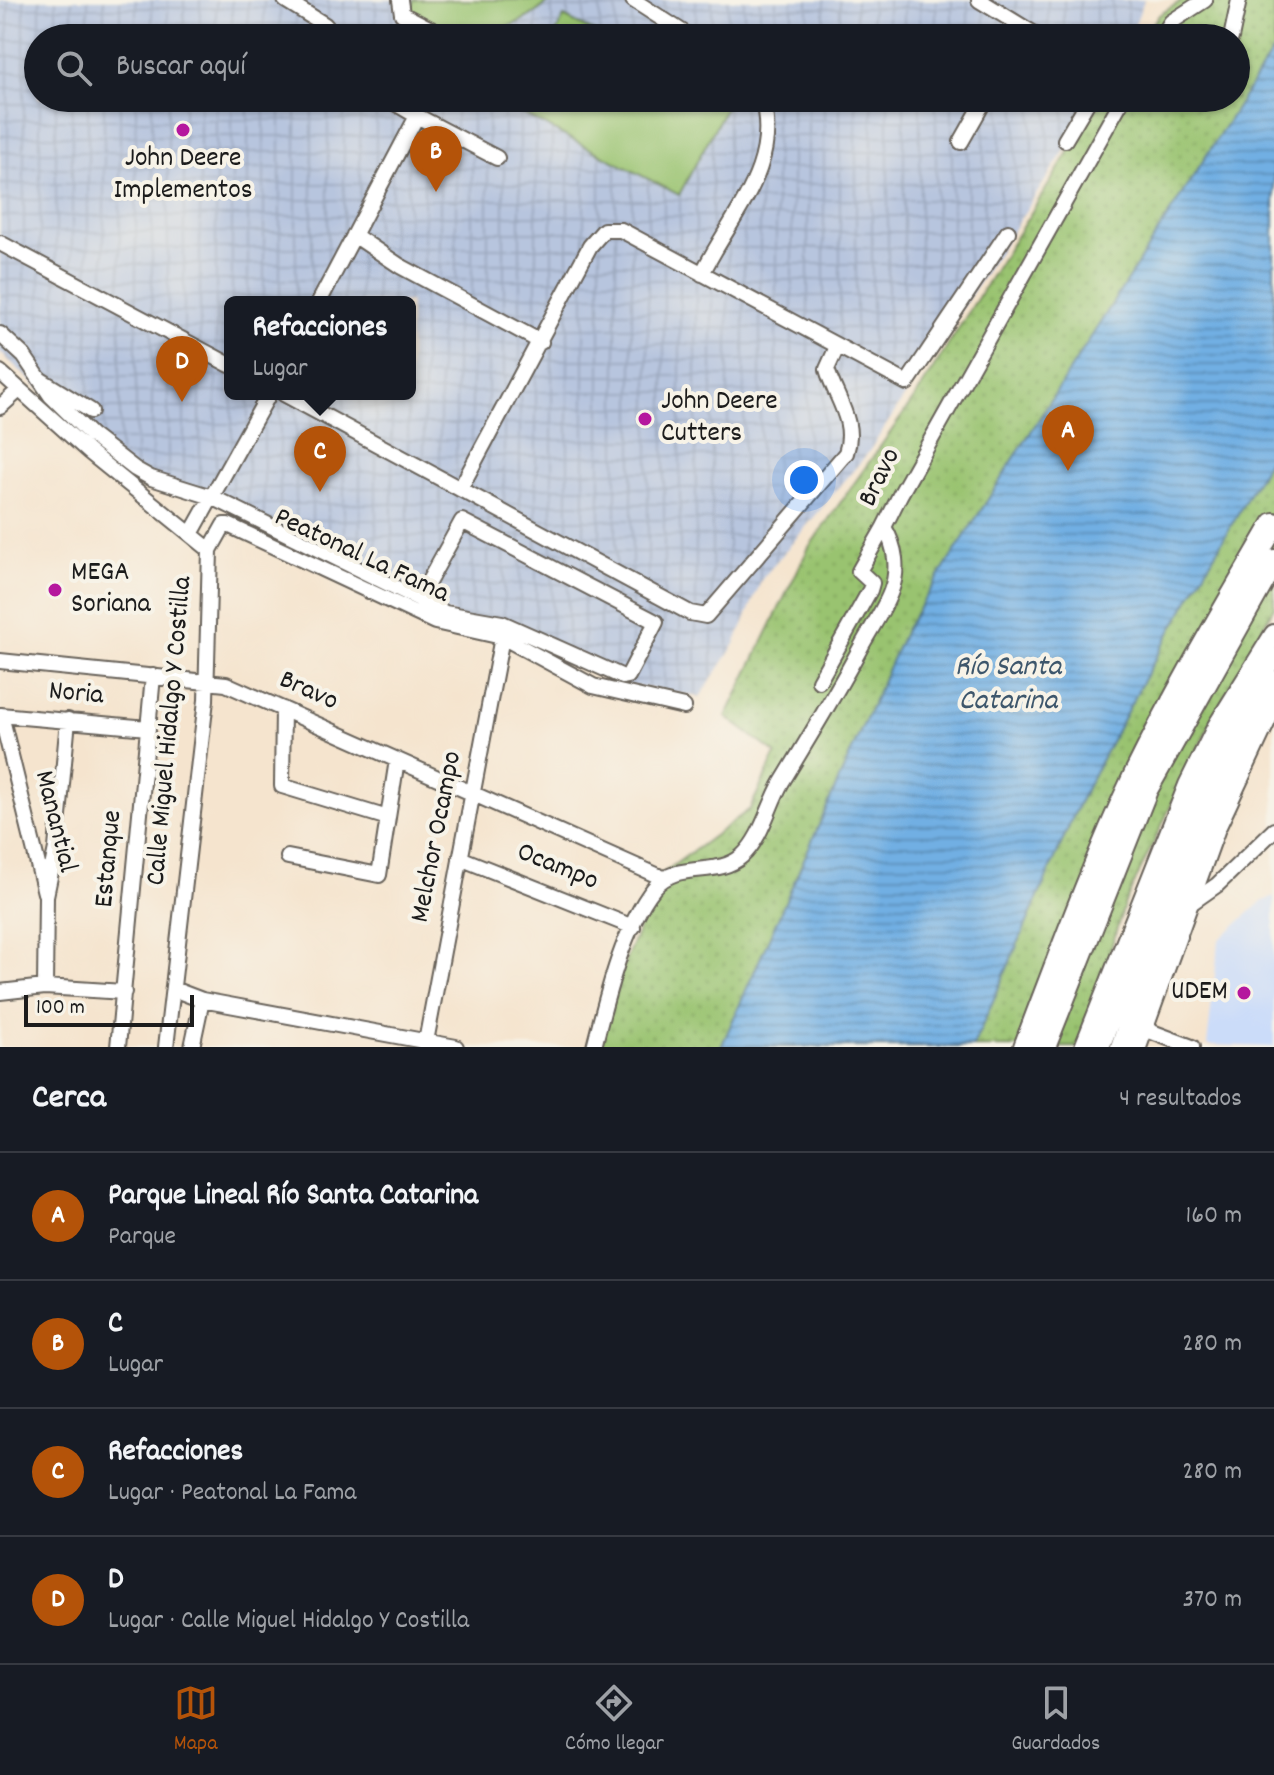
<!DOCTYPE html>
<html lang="es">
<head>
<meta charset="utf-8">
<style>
	:root { --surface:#171b24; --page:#20242c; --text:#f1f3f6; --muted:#9ea1a6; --line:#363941; --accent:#b45309 }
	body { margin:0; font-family:Dekko,sans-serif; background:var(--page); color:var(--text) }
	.scale { position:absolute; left:24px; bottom:20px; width:170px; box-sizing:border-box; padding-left:8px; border:4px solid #1c1c1c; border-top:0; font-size:22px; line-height:28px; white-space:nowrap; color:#1c1c1c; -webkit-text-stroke:6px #f7f3e8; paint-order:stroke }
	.you { position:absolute; left:804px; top:480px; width:28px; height:28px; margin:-20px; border:6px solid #fff; border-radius:50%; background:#1a73e8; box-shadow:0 0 0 12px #1a73e833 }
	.badge { display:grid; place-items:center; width:52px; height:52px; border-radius:50%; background:var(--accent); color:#fff; font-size:26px; font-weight:700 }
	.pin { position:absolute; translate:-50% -66px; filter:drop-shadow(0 2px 4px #0008) }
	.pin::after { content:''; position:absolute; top:42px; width:28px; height:24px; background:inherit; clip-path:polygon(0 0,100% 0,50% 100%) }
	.popup { position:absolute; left:224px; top:296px; width:192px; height:104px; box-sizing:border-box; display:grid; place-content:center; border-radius:12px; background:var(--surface); filter:drop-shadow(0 2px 6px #0005); font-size:26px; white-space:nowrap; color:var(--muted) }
	.popup b { font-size:30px; color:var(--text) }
	.popup::after { content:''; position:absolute; left:50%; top:100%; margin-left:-16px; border:16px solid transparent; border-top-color:var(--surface) }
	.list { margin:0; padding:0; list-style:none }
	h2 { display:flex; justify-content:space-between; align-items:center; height:104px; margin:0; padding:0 32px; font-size:34px }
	h2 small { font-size:26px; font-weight:400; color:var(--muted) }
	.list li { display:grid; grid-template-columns:52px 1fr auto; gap:24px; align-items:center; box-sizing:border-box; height:128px; padding:0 32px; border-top:2px solid var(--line) }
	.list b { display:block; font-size:30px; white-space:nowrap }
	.list p { margin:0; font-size:26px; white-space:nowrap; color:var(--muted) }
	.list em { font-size:26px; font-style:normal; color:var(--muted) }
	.icon { flex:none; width:44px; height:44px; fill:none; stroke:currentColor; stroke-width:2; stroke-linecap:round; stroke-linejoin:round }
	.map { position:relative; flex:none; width:1274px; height:1047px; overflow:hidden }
	.search { position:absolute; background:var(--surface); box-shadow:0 2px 6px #0004; left:24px; right:24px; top:24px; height:88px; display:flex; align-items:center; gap:20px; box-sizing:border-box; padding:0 28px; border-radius:44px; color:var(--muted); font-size:30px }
	.sheet { height:616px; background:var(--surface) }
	nav { display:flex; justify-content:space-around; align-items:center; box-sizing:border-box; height:112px; border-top:2px solid var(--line); background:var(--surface); font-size:22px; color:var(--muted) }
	nav a { display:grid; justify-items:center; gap:4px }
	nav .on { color:var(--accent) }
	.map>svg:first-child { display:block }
	.built { fill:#cbdcf9 }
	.industrial { fill:url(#industrial-grid); fill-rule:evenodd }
	.park { fill:url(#park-dots); stroke:#5a7046; stroke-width:2 }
	.pitch { fill:#99c36f; stroke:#5a7046; stroke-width:2 }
	.water { fill:url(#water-rules); stroke:#466680; stroke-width:2 }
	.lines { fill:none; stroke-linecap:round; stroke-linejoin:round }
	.minor-casing { stroke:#68625a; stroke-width:18 }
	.major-casing { stroke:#68625a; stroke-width:22 }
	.highway-casing { stroke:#68625a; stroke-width:26 }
	.minor { stroke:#fff; stroke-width:14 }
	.major { stroke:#fff; stroke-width:18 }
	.highway { stroke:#fff; stroke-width:22 }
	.poi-dot { fill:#b5179e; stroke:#f7f3e8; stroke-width:3 }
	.labels { text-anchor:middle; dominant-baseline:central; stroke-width:8; stroke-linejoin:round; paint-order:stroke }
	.poi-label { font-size:28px; fill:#1c1c1c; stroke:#f7f3e8; text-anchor:start }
	.street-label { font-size:28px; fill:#1c1c1c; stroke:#f7f3e8 }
	.water-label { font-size:30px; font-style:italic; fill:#3e576c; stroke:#f7f3e8 }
</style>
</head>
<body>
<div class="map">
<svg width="1274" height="1047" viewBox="0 0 1274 1047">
	<defs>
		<pattern id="industrial-grid" width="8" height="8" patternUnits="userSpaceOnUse" patternTransform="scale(2)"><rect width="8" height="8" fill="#b7c5de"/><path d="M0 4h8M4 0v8" fill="none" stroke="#9da9be"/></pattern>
		<pattern id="park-dots" width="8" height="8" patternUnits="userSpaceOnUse" patternTransform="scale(2)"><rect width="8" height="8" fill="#99c36f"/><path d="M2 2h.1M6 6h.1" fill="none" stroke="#83a760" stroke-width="1.8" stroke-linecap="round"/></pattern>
		<pattern id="water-rules" width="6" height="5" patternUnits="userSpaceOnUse" patternTransform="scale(2)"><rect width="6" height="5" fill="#71afe3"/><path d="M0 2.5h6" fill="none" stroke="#5c8eb7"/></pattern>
	</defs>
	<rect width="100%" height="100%" fill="#f7f3e8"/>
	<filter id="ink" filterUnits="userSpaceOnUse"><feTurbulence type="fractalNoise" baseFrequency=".0125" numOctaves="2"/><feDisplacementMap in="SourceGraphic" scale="16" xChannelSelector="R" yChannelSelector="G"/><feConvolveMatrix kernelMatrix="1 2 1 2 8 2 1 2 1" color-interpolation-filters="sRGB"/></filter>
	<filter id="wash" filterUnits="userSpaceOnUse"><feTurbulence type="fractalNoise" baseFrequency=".006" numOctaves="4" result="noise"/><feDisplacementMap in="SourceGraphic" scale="32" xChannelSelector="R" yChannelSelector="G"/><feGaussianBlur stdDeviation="1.8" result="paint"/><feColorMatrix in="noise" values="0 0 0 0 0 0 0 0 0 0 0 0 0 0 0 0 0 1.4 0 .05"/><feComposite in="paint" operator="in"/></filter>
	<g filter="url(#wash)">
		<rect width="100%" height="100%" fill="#f5e4ce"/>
		<path class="built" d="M1274,896v151l-67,-2 12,-105 41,-37z"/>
		<path class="industrial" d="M0,0h1144l-14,38h-1092v60h1061l-231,355 -106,126 -27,65 -35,53 -81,-14 -119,-57 -32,-4 -244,-115 -75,-24 -60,-48 -89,-83zM230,302h180v92h-180z"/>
		<path class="park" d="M1183,0h91v607l-60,108 -90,190 -43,142h-481l25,-86 37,-87 88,-65 26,-55 -50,-37 83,-170 107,-151 187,-298h133v-60h-94l17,-23z"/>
		<path class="pitch" d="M414,0h136c-23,25 -67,38 -100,31 -14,-2 -28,-10 -42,-16z
			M564,17l42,21h-53z
			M521,98h205l4,2 -51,95 -164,-85z"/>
		<path class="water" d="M1274,49v401l-130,229 -65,124 -106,244h-252l184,-417z"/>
	</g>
	<g filter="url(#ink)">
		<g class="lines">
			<g class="minor-casing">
				<path id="minor" d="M285,0l40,25 11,13
					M400,0l2,14 46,24
					M633,0l59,38
					M979,0l62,38
					M402,38l10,-18
					M1161,38l10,-16 34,-22
					M1231,38l8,-38
					M417,116l80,42
					M1065,140l25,-42
					M961,142l25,-44
					M354,235l46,31 141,76
					M0,243l230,122
					M702,274c28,-58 80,-107 60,-176
					M319,302l98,-186 -31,-18
					M0,334l24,22 27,40 40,39 44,34 16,9 61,19 207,102
					M0,372l89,80 121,98 -4,150 -40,347
					M41,380l50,31
					M284,394l406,219 16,3 140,-163c11,-32 -11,-55 -19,-84l10,-22
					M0,407l19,-17
					M460,489l130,-243 14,-16h17l286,153 101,-151
					M462,521l194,101 -28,54 -5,1 -121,-54 -57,-10 -26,-14z
					M191,534l78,-140
					M210,550l14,-25h4l207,97 67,15 91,49 91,21
					M0,661l226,23 437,194
					M819,681l51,-91 2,-7 -13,-12 25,-44
					M283,709l-1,77 106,32
					M0,715l148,13
					M1,715l44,178
					M288,857l91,18 18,-115
					M460,858l173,69
					M1187,906l30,-21 57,-55
					M45,987l1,-91 10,-48 12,-128
					M173,989l29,11 254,47
					M0,992l45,-5 79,5
					M1144,1029l48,18
					M118,1047l35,-371
					M192,1047l10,-47
					M425,1047l77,-410
					M594,1047c12,-48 29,-120 60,-159 24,-29 62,-9 88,-32 20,-18 27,-52 40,-74 28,-46 55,-90 80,-137 9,-17 22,-35 29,-54 8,-21 5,-44 -7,-64l16,-32 223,-397"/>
			</g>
			<g class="major-casing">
				<path id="major" d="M1084,1047l104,-262 29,-59 57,-92
					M1100,1047l100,-255 30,-62 43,-73
					M1120,1047c45,-126 87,-251 154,-367
					M1137,1047l79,-219 58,-124"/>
			</g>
			<g class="highway-casing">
				<path id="highway" d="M1025,1047c35,-92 68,-183 110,-272 42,-86 91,-168 139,-251
					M1044,1047l102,-257 128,-229"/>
			</g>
			<use href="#minor" class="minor"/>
			<use href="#major" class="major"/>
			<use href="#highway" class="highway"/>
		</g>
	</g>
	<g class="poi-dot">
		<circle cx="183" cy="130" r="8"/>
		<circle cx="645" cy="419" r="8"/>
		<circle cx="55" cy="590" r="8"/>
		<circle cx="1244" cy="993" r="8"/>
	</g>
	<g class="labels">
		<g class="poi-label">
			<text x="183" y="160" text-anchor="middle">John Deere<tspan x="183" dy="32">Implementos</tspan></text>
			<text x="661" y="403">John Deere<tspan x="661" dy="32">Cutters</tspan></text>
			<text x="71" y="574">MEGA<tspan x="71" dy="32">Soriana</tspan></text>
			<text x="1228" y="993" text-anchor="end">UDEM</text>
		</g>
		<g class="street-label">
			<text transform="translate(881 478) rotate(-64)">Bravo</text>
			<text transform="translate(361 557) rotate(25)">Peatonal La Fama</text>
			<text transform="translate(308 692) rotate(24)">Bravo</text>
			<text transform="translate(76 695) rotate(5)">Noria</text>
			<text transform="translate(171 731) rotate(-85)">Calle Miguel Hidalgo Y Costilla</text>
			<text transform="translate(54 822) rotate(76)">Manantial</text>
			<text transform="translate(438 837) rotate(-79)">Melchor Ocampo</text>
			<text transform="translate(110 859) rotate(-85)">Estanque</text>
			<text transform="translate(557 868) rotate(22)">Ocampo</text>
		</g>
		<g class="water-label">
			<text x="1008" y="668">Río Santa<tspan x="1008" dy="34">Catarina</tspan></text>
		</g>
	</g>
</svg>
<div class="scale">100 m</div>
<div class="you"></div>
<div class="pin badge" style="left:1068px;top:471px">A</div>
<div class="pin badge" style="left:436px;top:192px">B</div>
<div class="pin badge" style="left:320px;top:492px">C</div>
<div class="popup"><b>Refacciones</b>Lugar</div>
<div class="pin badge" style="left:182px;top:402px">D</div>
<div class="search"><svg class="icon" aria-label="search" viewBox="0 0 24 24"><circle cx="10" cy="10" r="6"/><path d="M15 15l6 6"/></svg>Buscar aquí</div>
</div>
<section class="sheet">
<h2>Cerca<small>4 resultados</small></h2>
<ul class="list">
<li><span class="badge">A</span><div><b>Parque Lineal Río Santa Catarina</b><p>Parque</p></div><em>160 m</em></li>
<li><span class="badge">B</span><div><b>C</b><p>Lugar</p></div><em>280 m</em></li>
<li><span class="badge">C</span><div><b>Refacciones</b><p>Lugar · Peatonal La Fama</p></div><em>280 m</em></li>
<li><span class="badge">D</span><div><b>D</b><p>Lugar · Calle Miguel Hidalgo Y Costilla</p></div><em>370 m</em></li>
</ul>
</section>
<nav>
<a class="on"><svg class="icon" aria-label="map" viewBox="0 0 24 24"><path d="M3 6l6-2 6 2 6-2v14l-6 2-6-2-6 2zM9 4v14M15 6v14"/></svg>Mapa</a>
<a><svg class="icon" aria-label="directions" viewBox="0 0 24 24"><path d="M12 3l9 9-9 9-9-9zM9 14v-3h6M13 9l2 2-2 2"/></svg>Cómo llegar</a>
<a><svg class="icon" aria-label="saved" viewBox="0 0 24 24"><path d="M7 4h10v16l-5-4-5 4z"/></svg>Guardados</a>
</nav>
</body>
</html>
